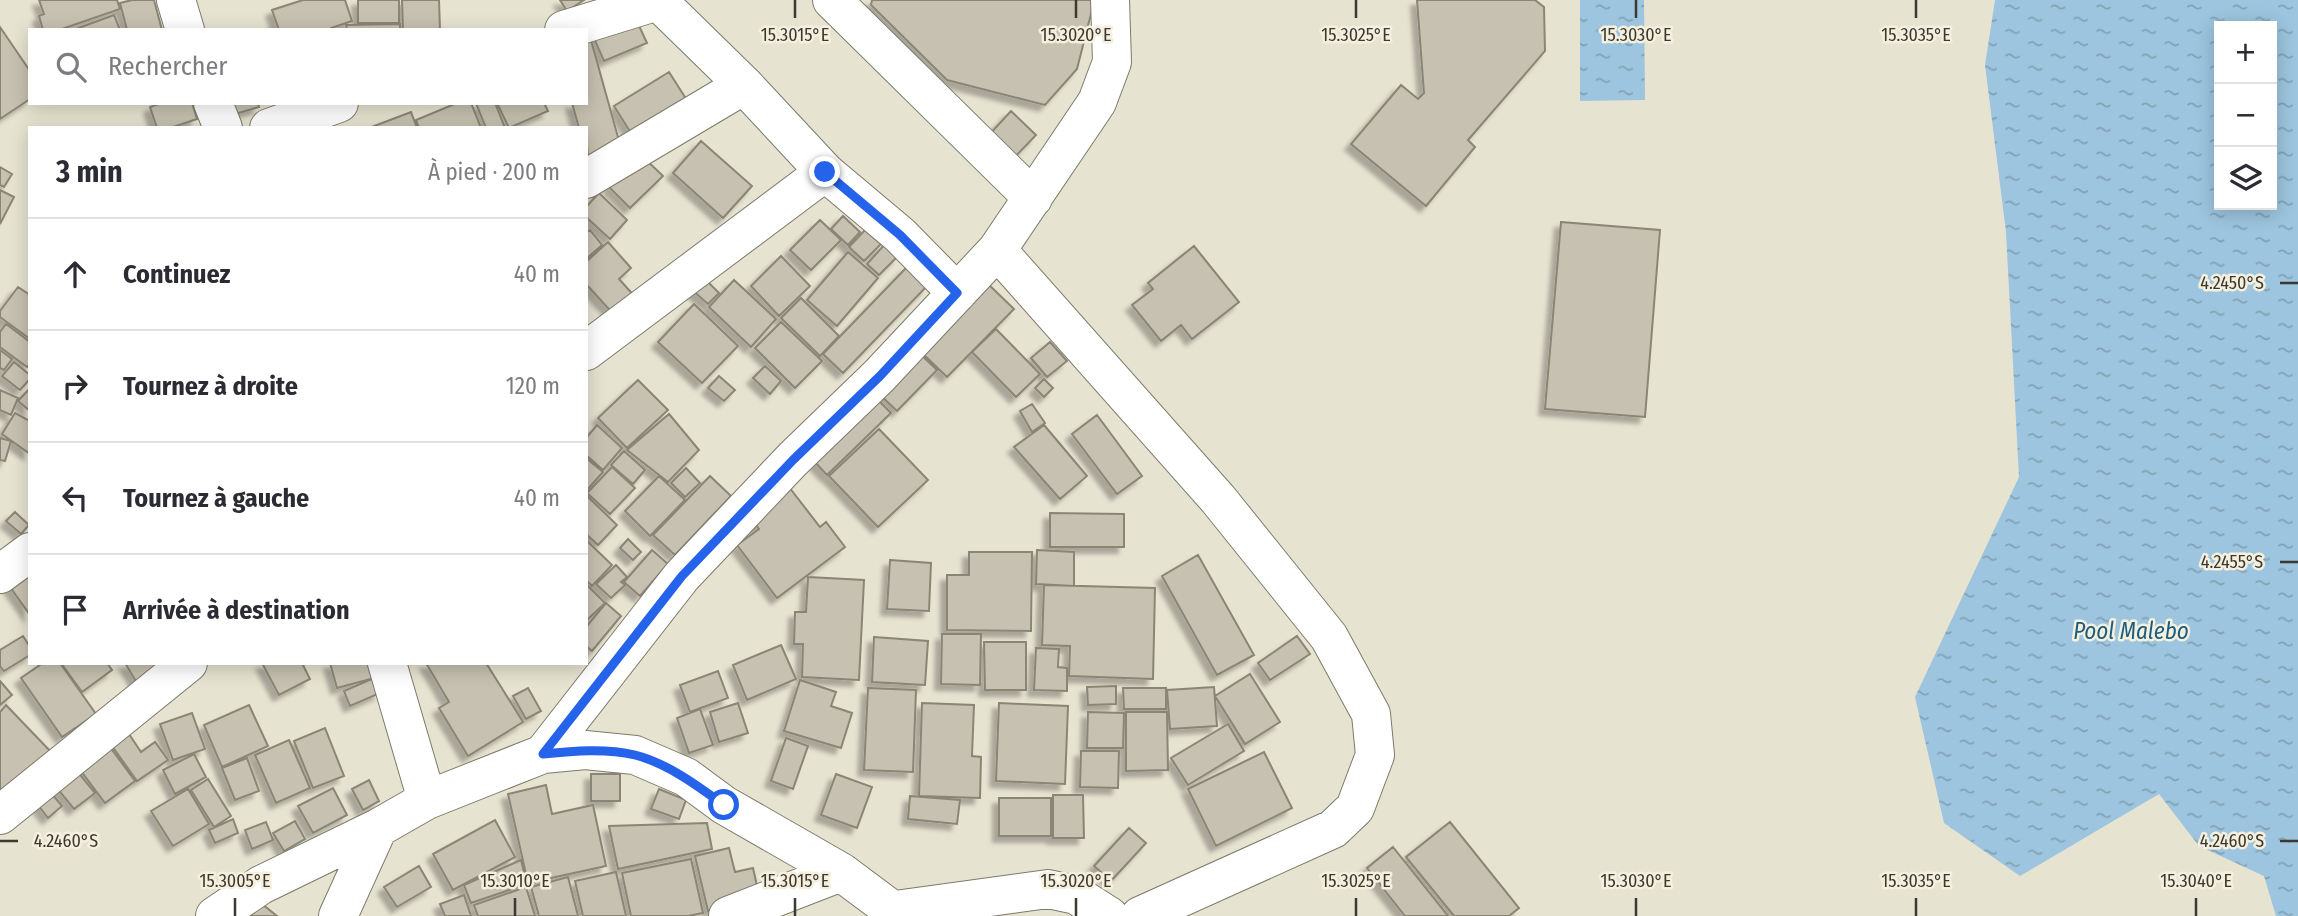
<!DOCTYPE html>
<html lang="fr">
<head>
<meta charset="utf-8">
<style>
	:root { --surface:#fff; --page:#f7f7f7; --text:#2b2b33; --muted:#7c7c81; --line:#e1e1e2 }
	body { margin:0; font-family:"Fira Sans Condensed",sans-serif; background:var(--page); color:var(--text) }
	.controls { position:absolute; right:21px; top:21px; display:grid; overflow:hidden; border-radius:0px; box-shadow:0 4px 18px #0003 }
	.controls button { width:63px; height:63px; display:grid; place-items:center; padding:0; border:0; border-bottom:2px solid var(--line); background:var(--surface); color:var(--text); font:35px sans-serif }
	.stop { position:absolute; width:21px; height:21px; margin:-16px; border:5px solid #2563eb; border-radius:50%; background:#fff }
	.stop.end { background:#2563eb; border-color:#fff; box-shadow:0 2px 7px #0008 }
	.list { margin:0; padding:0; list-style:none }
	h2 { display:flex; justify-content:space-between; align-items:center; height:91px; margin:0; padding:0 28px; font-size:30px }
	h2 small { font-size:23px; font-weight:400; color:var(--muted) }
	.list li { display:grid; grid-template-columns:46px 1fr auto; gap:21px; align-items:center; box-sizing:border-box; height:112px; padding:0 28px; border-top:2px solid var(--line) }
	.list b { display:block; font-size:26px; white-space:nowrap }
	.list em { font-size:23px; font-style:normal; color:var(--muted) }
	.icon { flex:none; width:38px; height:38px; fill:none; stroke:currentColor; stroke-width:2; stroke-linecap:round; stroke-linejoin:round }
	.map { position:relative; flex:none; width:2298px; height:916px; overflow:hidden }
	.search { position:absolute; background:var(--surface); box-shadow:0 4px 18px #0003; left:28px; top:28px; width:560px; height:77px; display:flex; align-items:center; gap:18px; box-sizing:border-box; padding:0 24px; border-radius:0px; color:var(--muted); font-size:26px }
	.panel { position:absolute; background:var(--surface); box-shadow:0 4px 18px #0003; left:28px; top:126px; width:560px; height:539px; border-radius:0px }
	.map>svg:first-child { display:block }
	.water { fill:url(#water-ripples); fill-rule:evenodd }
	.building { fill:#c6c1b0; stroke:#8a8676; stroke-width:2; filter:url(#shadow) }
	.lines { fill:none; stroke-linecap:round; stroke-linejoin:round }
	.minor-casing { stroke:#7e7a6a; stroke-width:40 }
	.minor { stroke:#fff; stroke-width:38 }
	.route { stroke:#2563eb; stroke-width:9 }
	.ticks { fill:none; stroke:#3b3932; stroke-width:2.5 }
	.labels { text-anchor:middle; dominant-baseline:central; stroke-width:5; stroke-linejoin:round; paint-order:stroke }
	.water-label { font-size:23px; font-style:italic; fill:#1a5d80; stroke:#f5f0de }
	.ticks-label { font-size:18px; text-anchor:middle; fill:#3b3932; stroke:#f5f0de; stroke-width:5; stroke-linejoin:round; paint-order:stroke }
</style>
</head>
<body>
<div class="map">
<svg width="2298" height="916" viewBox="0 0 2298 916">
	<defs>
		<pattern id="water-ripples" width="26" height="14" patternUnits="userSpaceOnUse" patternTransform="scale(1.75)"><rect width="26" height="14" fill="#9dc5df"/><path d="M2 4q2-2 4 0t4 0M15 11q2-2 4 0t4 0" fill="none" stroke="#81a1b5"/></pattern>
		<filter id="shadow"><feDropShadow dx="-6" dy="6" stdDeviation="2" flood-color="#0004"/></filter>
	</defs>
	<rect width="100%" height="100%" fill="#e7e3d1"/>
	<path class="water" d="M1580,0h64l1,100 -65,1z
		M1995,0h303v916h-22l-12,-40 -65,-30 -40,-52 -139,82 -76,-53 -29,-126 104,-220 -13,-245 -21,-167zM2219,26h53v179h-53z"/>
	<path class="building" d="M39,0h78l3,9 -61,21h-16l-4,-14 5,-2z
		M132,0h22l8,30h-35l-7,-27z
		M303,0h42l7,21 -21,7 1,2h-53l-7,-20z
		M358,0h41v23h-41z
		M402,0h37l1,30h-37z
		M560,0h24l-17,11z
		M872,0h220l1,6 -16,63 -32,36 -98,-25 -76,-75z
		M1417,0h118l9,7 1,44 -77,89 7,7 -49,59 -75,-62 50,-59 17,14 6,-6z
		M114,15l6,15h-47z
		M635,17l12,26 -43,18 -12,-27z
		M400,24v6h-53l-1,-5z
		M0,27l30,44v28l-30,20z
		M589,33l32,115 -33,10 -2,-30h-7l-7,-25h14v-69z
		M669,72l21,33 -56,33 -20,-32z
		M161,103h31l5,16 -27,9h-13l-7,-21z
		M233,103h25l1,4 -24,7z
		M457,103h14l10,25h-62l-3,-8z
		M476,103h19l10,25h-19z
		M497,103h47l4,8 -39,17z
		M1011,111l25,24 -23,24 -25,-23z
		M411,112l6,16h-48z
		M701,141l51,45 -29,32 -50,-45z
		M641,155l22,21 -33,32 -21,-21z
		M0,167l12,7 -8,13 -4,-2z
		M0,190l14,7 -14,27z
		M599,193l28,27 -17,19 -24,-22v-10z
		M843,216l17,16 -12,13 -17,-16z
		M820,220l21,20 -30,30 -21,-20z
		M1561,222l99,8 -15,187 -100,-8z
		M590,230l12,15 -16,14v-26z
		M865,230l16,14 -17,17 -15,-14z
		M608,242l23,26 -12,11 19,21 -21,18 -31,-34v-22z
		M885,244l13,12 -19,19 -12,-11z
		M1194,246l45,56 -47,37 -11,-14 -20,16 -29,-36 21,-16 -5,-6z
		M848,252l30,26 -41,48 -30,-26z
		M781,256l29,30 -31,30 -28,-30z
		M907,267l20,19 -84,87 -20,-19z
		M703,277l16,16 -11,11 -17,-15z
		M734,280l42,39 -25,28 -42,-40z
		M986,282l28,27 -67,68 -28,-27z
		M18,287l12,8v44l-30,-22v-6z
		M801,298l38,38 -19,20 -39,-38z
		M694,304l44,42 -36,37 -44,-41z
		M781,322l41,39 -27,27 -40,-40z
		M6,324l24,18v22l-3,3 -27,-20v-15z
		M996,329l44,45 -24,23 -44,-45z
		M1050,342l17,19 -20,16 -16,-19z
		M0,350l12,9 -8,11 -4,-2z
		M917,351l20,19 -40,41 -20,-19z
		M14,362l16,13v4l-10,11 -18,-14z
		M765,366l16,15 -11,13 -17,-16z
		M719,376l16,14 -11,11 -16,-13z
		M1044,379l9,9 -9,9 -9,-9z
		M638,380l30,30 -41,38 -29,-30z
		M30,388v23l-12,-10z
		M0,390l18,8 -7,17 -11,-5z
		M874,396l17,17 -64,62 -16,-17z
		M1032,404l13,19 -13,9 -12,-21z
		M15,413l15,8v33l-28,-20z
		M669,414l30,36 -31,32 -41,-32z
		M1097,415l45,61 -25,18 -45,-60z
		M597,425l25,23 -19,22 -17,-15v-17z
		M1044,425l43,51 -27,23 -46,-52z
		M879,429l49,51 -50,47 -49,-51z
		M0,438l11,3 -6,20 -5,-1z
		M624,451l21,19 -12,14 -22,-19z
		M586,458l17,14 -17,19z
		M612,467l23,21 -25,26 -23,-21z
		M686,468l14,15 -15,14 -14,-14z
		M659,476l26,24 -35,36 -25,-25z
		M710,476l21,20 -56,59 -22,-20z
		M789,487l31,40 6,-5 19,25 -68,51 -40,-53 22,-16 -9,-12z
		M586,495l31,30 -19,20 -12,-11z
		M15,512l14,13 -8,9 -15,-13z
		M1050,513l74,1v33h-74z
		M628,539l13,13 -8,8 -13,-12z
		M586,540l26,25 -20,21 -6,-6z
		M652,550l16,14 -28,32 -16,-14z
		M1037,550l37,2v34l-38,-2z
		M969,552h63l-1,79 -84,-1v-55h22z
		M1198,555l56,100 -37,20 -55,-99z
		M890,560l41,3 -2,48 -42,-2z
		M616,565l11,12 -6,5 4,3 -14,13 -15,-14z
		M30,569v46l-22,-31z
		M808,577l56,3 -5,100 -57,-3 1,-33h-9l1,-32h11z
		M586,584l19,19 -19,18z
		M1044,585l111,3 -2,91 -84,-3 1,-30 -28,-1z
		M606,603l15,13 -29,35 -6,-5v-19z
		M942,634h39l-1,51 -39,-1z
		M23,636l7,11v8l-26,16 -4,-5v-16z
		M1297,636l13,18 -40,26 -12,-17z
		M874,637l54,4 -3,44 -53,-3z
		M984,642h42v48h-41z
		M781,645l15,34 -49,21 -14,-35z
		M1036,648l23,1 -1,18 9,1v23l-33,-1z
		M43,663h17l36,51 -34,23 -41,-59z
		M61,663h46l5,7 -30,22z
		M125,663h34l-22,20z
		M262,663h40l8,16 -31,16z
		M330,663h44l4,14 -41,11z
		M426,663h60l37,59 -55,34 -29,-48 10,-6z
		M718,671l10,27 -38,14 -10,-27z
		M1250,674l30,48 -35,22 -30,-48z
		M374,678l6,15 -30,13 -6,-15z
		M800,680l36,12 -5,14 21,7 -11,35 -57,-17z
		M0,681l12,14 -12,10z
		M1116,686v18l-28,1 -1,-18z
		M1214,687l3,39 -47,3 -3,-39z
		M528,688l13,23 -15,8 -13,-23z
		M868,688l48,2 -3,82 -49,-2z
		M1123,688h43v21h-42z
		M738,703l10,30 -29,9 -9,-30z
		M922,703l52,2 -2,51 9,1 -1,41 -61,-2z
		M999,703l69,3 -3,78 -69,-3z
		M6,705l46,48 -52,42v-83z
		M249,705l19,41 -46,21 -18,-42z
		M700,709l13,36 -24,8 -12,-35z
		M1088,712l36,1 -1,35h-36z
		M1126,712h41l1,58 -42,1z
		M192,713l13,36 -32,11 -13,-36z
		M1228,724l16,27 -56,34 -17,-27z
		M325,728l19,48 -31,12 -19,-47z
		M129,734l12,18 14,-10 13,18 -31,21 -25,-35z
		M786,738l22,8 -15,43 -22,-8z
		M289,740l21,48 -34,15 -21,-48z
		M107,743l28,38 -30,22 -24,-32z
		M1081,751h38l-1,37 -38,-1z
		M1264,752l28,56 -76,38 -28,-57z
		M194,754l12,23 -31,17 -12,-24z
		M247,758l12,33 -24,9 -13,-32z
		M77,771l18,22 -21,16 -18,-22z
		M591,774h29v27h-29z
		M836,774l36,13 -15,41 -36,-13z
		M208,779l23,37 -17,11 -23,-37z
		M369,780l10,21 -16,9 -11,-21z
		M546,785l6,29 41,-9 13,61 -78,17 -20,-89z
		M333,788l14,27 -34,18 -15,-27z
		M188,789l21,35 -36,22 -22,-35z
		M659,789l27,11 -7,19 -28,-10z
		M52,794l10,12 -14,12 -10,-13z
		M1053,795h30l1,43h-31z
		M910,796l50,4 -3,24 -49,-5z
		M999,798h52v38h-52z
		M233,819l5,14 -23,10 -6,-13z
		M495,820l20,37 -62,33 -20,-36z
		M295,821l10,18 -21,12 -11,-18z
		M266,822l7,18 -21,9 -7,-19z
		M1450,822l69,86 -10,8h-55l-48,-59z
		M707,823l5,26 -94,20 -9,-43z
		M1129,828l17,15 -35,38 -17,-15z
		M1393,847l55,69h-43l-38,-48z
		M729,848l6,24 18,-4 7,31 -52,12 -13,-55z
		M691,859l12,54 -15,3h-57l-9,-43z
		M521,860l6,24 -56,19 -7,-18z
		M419,866l12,21 -34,20 -13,-20z
		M616,872l10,44h-43l-8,-35z
		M568,877l10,39h-39l-8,-29z
		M526,887l9,29h-57l-4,-11z
		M464,895l7,21h-26l-5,-12z
		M257,900l20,16h-32z"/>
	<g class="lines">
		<g class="minor-casing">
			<path id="minor" d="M176,0l9,30
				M657,0l87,85 81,87 75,63 57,58
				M832,0l201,198
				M564,30l94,-29
				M213,103l10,25
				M269,128l70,-25
				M586,179l158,-94
				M997,250l221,249 111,138 42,77 4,41 -20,53 -22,21 -193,87
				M586,351l239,-179
				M0,574l30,-22
				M387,663l40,137
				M543,754l42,-4 50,5 51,22 38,28 117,67 59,44
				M0,815l188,-152
				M895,910l153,-21 28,6 33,21
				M215,916l46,-31 117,-57 49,-28 116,-46 139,-178 111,-117 86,-83 118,-126 100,-148 15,-40 -2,-62
				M338,916l40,-88
				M728,916l113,-44"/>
		</g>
		<use href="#minor" class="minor"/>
	</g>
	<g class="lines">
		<path class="route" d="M724,805c-26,-19 -57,-42 -89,-50 -30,-7 -62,-4 -92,-1l139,-178 111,-116 87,-84 77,-83 -57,-58 -75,-63"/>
	</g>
	<path class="ticks" d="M795,0v18M1076,0v18M1356,0v18M1636,0v18M1916,0v18M2280,283h18M2280,562h18M0,841h18M2280,841h18M235,898v18M515,898v18M795,898v18M1076,898v18M1356,898v18M1636,898v18M1916,898v18M2196,898v18"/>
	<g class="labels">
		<g class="water-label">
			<text x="2131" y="631">Pool Malebo</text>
		</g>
	</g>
	<g class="ticks-label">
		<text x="795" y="41">15.3015°E</text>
		<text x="1076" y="41">15.3020°E</text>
		<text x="1356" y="41">15.3025°E</text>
		<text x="1636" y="41">15.3030°E</text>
		<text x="1916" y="41">15.3035°E</text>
		<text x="2232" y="289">4.2450°S</text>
		<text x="2232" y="568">4.2455°S</text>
		<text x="66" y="847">4.2460°S</text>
		<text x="2232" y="847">4.2460°S</text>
		<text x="235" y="887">15.3005°E</text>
		<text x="515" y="887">15.3010°E</text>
		<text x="795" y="887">15.3015°E</text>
		<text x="1076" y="887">15.3020°E</text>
		<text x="1356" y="887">15.3025°E</text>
		<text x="1636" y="887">15.3030°E</text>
		<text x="1916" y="887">15.3035°E</text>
		<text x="2196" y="887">15.3040°E</text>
	</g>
</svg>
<div class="controls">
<button>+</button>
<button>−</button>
<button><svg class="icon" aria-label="layers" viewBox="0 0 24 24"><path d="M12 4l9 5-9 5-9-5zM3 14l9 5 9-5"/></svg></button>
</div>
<div class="stop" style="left:724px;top:805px"></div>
<div class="stop end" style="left:825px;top:172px"></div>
<div class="search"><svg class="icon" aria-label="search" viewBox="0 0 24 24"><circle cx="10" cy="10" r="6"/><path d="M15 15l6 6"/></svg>Rechercher</div>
<section class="panel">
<h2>3 min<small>À pied · 200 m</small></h2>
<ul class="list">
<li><svg class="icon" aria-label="ahead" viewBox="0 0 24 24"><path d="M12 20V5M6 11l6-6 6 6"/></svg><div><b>Continuez</b></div><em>40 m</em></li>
<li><svg class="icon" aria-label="right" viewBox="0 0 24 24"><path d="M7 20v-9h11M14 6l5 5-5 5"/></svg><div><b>Tournez à droite</b></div><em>120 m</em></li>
<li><svg class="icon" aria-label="left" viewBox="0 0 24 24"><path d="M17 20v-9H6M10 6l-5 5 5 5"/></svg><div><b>Tournez à gauche</b></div><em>40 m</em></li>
<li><svg class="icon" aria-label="arrive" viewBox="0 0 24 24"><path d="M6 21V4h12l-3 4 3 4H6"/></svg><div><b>Arrivée à destination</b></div></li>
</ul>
</section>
</div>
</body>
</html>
